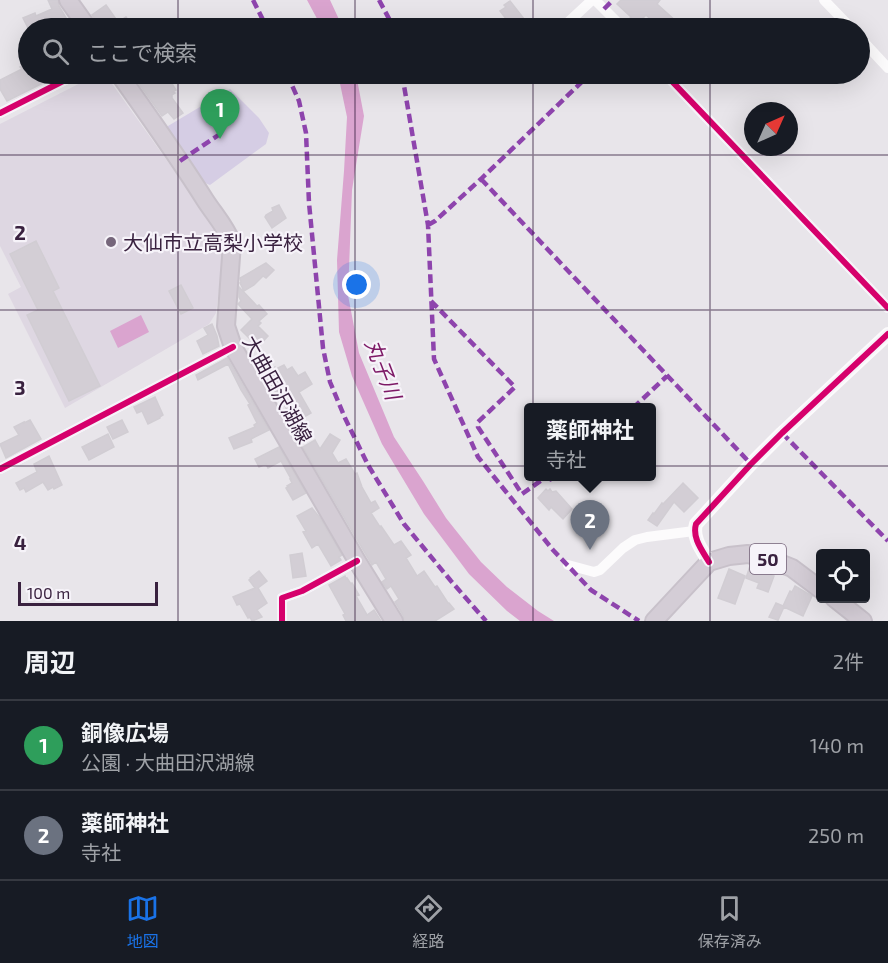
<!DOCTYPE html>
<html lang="ja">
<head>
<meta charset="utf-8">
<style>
	:root { --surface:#171b24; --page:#20242c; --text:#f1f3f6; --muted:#9ea1a6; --line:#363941; --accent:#1a73e8 }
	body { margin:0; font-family:"Exo 2","Noto Sans JP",sans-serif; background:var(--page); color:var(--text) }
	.controls { position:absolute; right:18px; bottom:18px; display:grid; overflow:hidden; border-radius:6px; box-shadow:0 6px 24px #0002 }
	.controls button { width:54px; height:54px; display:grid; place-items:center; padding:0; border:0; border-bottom:2px solid var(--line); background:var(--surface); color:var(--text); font:30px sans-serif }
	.compass { position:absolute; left:744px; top:102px; width:54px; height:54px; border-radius:50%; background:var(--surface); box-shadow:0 6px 24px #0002; rotate:45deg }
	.scale { position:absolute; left:18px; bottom:15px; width:140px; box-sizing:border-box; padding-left:6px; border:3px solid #39213f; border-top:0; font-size:16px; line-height:21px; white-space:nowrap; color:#39213f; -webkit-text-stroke:4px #f6f3f9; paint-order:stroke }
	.you { position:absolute; left:357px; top:285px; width:21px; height:21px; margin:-15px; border:4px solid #fff; border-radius:50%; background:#1a73e8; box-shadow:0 0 0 9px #1a73e833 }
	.badge { display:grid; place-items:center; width:39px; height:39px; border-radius:50%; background:var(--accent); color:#fff; font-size:20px; font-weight:700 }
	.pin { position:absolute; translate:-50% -50px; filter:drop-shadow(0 2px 3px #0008) }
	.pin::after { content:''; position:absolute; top:32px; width:21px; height:18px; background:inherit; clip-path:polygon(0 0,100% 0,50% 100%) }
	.popup { position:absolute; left:524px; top:403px; width:132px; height:78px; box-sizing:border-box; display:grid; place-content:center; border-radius:6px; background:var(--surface); filter:drop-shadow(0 2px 4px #0005); font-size:20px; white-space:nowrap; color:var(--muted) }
	.popup b { font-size:22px; color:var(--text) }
	.popup::after { content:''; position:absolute; left:50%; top:100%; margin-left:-12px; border:12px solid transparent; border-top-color:var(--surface) }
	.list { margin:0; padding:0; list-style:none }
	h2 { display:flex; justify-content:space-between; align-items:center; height:78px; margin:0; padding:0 24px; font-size:26px }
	h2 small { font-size:20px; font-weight:400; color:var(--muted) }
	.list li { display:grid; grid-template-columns:39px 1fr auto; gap:18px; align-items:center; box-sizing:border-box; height:90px; padding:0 24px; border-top:2px solid var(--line) }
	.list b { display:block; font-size:22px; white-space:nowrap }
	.list p { margin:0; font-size:20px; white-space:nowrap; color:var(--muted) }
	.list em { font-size:20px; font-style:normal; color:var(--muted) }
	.icon { flex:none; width:33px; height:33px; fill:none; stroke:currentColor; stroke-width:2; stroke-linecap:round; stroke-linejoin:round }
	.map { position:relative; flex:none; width:888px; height:621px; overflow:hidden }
	.search { position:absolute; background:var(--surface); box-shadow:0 6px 24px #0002; left:18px; right:18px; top:18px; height:66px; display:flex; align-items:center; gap:15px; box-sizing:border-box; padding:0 21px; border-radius:33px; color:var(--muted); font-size:22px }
	.sheet { height:258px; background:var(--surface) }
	nav { display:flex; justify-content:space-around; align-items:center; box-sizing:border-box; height:84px; border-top:2px solid var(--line); background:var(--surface); font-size:16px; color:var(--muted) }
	nav a { display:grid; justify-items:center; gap:3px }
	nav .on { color:var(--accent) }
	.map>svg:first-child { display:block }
	.built { fill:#ded7e2 }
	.green { fill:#d5cde4 }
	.water { fill:#daa4cf }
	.building { fill:#d3ced5; stroke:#d1cdd3; stroke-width:1.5 }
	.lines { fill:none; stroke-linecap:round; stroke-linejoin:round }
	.primary-casing { stroke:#c8c1ca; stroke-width:20 }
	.minor { stroke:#fcfbfc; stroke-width:10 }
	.tertiary { stroke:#fcfbfc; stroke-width:14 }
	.primary { stroke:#d4cdd6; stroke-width:16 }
	.quiet { stroke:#8e44ad; stroke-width:4.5; stroke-dasharray:9 4.5; stroke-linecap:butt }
	.cycleway-casing { stroke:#f6f3f9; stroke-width:10 }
	.cycleway { stroke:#d6006c; stroke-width:6 }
	.grid { fill:none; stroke:#39213f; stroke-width:1.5; stroke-opacity:0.55 }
	.poi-dot { fill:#76667b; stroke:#f6f3f9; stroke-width:2 }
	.labels { text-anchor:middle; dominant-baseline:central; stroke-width:4.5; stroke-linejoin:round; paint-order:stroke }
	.shield { fill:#f6f3f9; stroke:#726077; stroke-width:1.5 }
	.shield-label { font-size:18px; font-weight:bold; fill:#39213f }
	.poi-label { font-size:20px; fill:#39213f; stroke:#f6f3f9; text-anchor:start }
	.street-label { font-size:20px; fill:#39213f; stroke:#f6f3f9 }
	.water-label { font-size:21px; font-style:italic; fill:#7d1966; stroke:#f6f3f9 }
	.grid-label { font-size:20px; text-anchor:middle; font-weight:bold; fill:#39213f; stroke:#f6f3f9; stroke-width:4.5; stroke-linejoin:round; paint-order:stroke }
</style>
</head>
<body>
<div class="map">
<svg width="888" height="621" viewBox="0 0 888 621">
	<rect width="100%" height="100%" fill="#e8e5ea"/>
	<path class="built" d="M98,74h7l111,155 6,10 2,13 -8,61 -7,11 -144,84 -57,-114 13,-7 -21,-41v-122z"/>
	<path class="green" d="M230,89l29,29 10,15 -3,11 -56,41 -5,-2 -38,-51 1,-6z"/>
	<path class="water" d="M307,0h23l13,28h-21z
		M338,74h18l8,42 -12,74 -4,105 11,58 35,84 29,44 23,37 35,44 26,25 31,24 16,10h-34l-13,-10 -38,-37 -45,-60 -42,-70 -30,-68 -13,-44 -2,-72 7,-89 3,-54z
		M141,315l8,17 -31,16 -8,-17z"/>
	<path class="building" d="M48,0h10l1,6 13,22h-44l-5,-10 12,-5 1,3 16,-7z
		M621,0h39l-3,4 20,18 -1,1 4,5h-20l-14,-13 -10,10 -7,-6 2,-2 -14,-13z
		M510,1l14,18 -11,9 -13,-17 6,-4 -2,-2z
		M106,5l12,17 8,-5 8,11h-36l-1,-6 -5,-7z
		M28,63v11h8l2,4 9,-4h14l-54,27 -7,-12v-9l22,-11 -2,-2z
		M132,74h34l10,16 -3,2 2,1 -3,2v3l11,15 -9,6 -6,-7 -6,4z
		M279,205l7,13 -14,10 -7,-11 1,-2 7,-4 -1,-3z
		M36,241l23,47 -6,3 47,95 -31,15 -42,-86 11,-5 -28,-56z
		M266,263l8,7 -8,8 -3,-2 -9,9 -10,6 -4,-8 1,-1 -1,-4z
		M181,285l12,23 -12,6 -12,-23z
		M239,287l18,19 2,-1 8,9 -8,7 2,2 -3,3 10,10 -10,11 -17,-17 11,-11 -14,-15 3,-3 -2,-4z
		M212,324l5,12 2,10 -16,8 -6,-13 11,-6 -4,-7z
		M258,357l5,9 5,-2 3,6 4,-3 1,2 8,-4 3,5 5,-3 6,9 7,-4 7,12 -13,8 12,21 -17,10 -15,-28 -4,3 -22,-38z
		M227,358l42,72 -18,9 1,3 -18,7 -5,-11 26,-11 -1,-2 3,-2 -9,-18 2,-1 -9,-14 -13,-26 -30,16 -2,-5z
		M155,397l8,18 -3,2v1l-12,6 -6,-13 -5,2 -3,-6z
		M30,420l11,19 -35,19 -6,-14 19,-9 -5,-8 10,-5v1z
		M122,420l6,12 -15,7 -6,-12z
		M108,434l6,13 -25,13 -7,-13z
		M330,434l10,6 -8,13 6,10 8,-4 9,15 2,-1 5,14 9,16 4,-2 4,7 -8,5 9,14 1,-1 13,19 7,-4 10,14 -5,3 11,18 7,-5 11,16 2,-1 11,17h1l5,6 -19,12h-31l-1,-6 -8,-13 4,-3 -8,-13 -4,3 -5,-7 4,-3 -10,-17 -4,3 -69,-118 12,-7 5,9z
		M279,447l27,46 -13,7 -7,-12 2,-1 -1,-1 5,-3 -2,-4h1l-10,-18 -13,7 -2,-4 -7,3 -4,-8z
		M49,456l13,29 -8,4 -1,-2 -5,3 -5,-8 -17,10 -2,-4 -4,2 -4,-7 21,-11 -3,-8z
		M683,483l15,15 -14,14 -10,-10 -17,24 -9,-6 5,-7 1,1 8,-11 1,1z
		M546,489l2,2 2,-2 2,3 4,-1 16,18 -9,10 -12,-12 -2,3 -11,-12z
		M312,508l8,10 22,37 -3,2 2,3 -10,6 -13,-22 -6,4 -9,-16 3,-1 -9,-15z
		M302,553l4,23 -13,2 -3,-23z
		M750,566l24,10 -6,16 -11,-4 2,-5 -13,-5z
		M729,569l16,7 -10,28 -17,-6z
		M259,571l8,10 -9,7 9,15 -10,7 5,7 -10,4 -2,-4 -2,1 -8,-14 -3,1 -4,-8 22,-9 -6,-8 2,-1 -1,-1z
		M345,576l1,3 1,-1 4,6 1,-1 7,12 -3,1 11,19 7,-5 7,11h-35l-3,-6 2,-1 -16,-29z
		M795,586l17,10 -9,20 -19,-9 -6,13 -9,-3 7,-14 7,3 7,-15 2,1z"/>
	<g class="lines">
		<g class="primary-casing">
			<path id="primary" d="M68,0l20,28
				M119,74c29,41 59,83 86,126 9,14 21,27 27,43l-6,83 7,21 124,214 37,60
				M834,598l29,23
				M654,621l55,-59 20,-6 19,-2 24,6 20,8 28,21"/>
		</g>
		<path class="minor" d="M595,0l28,28
			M824,0l27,28
			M562,28l30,-28
			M860,38l28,30
			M665,74l223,234
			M0,113l77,-39
			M0,469l233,-122
			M568,565l26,7 6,-2 23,-22 12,-8 12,-3 47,-6
			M282,621v-23l20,-7 55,-30"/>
		<path class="tertiary" d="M709,562c-7,-12 -17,-24 -13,-38l55,-60 31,-31 106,-99"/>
		<use href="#primary" class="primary"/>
		<path class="quiet" d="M253,0l14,28
			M379,0l15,28
			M604,9l9,-9
			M287,74l12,27 7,32 3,70 14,145 7,34 15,36 23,47 36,59 47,57 35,40
			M402,74l26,151 6,134 44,98 75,93 38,40 48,31
			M180,161l40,-27
			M481,179l270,285
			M428,225l7,-4 46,-42 109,-105
			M431,301l84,86 -37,35v5l44,67 24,-17 8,4 5,-5
			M633,408l34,-32
			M782,433l106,108"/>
		<g class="cycleway-casing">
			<path id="cycleway" d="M665,74l223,234
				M0,113l77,-39
				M0,469l233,-122
				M709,562c-7,-12 -17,-24 -13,-38l55,-60 31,-31 106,-99
				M282,621v-23l20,-7 55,-30"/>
		</g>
		<use href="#cycleway" class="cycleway"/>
	</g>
	<path class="grid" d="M178,0v28M355,0v28M533,0v28M710,0v28M178,74v547M355,74v547M533,74v547M710,74v547M0,155h888M0,310h888M0,466h888"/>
	<circle class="poi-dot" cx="111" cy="242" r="6"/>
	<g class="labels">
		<rect class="shield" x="750" y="544" width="36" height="30" rx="4.5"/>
		<g class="shield-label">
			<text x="768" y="559">50</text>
		</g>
		<g class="poi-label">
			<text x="123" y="242">大仙市立高梨小学校</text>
		</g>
		<g class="street-label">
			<text transform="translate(278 389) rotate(61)">大曲田沢湖線</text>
		</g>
		<g class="water-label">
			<text transform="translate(384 369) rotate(69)">丸子川</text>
		</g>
	</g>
	<g class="grid-label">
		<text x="20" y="240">2</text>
		<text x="20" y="395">3</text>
		<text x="20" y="550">4</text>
	</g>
</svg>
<div class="controls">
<button><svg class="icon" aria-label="locate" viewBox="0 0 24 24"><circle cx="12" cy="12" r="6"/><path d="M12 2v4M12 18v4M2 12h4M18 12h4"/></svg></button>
</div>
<svg class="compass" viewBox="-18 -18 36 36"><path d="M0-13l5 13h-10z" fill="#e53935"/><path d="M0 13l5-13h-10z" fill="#9ea1a6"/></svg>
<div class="scale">100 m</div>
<div class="you"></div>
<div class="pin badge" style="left:220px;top:139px;background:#2e9e5b">1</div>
<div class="pin badge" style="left:590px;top:550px;background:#6b7280">2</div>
<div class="popup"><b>薬師神社</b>寺社</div>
<div class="search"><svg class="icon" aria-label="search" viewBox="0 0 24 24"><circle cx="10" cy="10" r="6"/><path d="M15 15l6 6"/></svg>ここで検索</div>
</div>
<section class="sheet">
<h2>周辺<small>2件</small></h2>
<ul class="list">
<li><span class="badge" style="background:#2e9e5b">1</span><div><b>銅像広場</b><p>公園 · 大曲田沢湖線</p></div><em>140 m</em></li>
<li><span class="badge" style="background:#6b7280">2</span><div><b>薬師神社</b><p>寺社</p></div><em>250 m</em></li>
</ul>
</section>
<nav>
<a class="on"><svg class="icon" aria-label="map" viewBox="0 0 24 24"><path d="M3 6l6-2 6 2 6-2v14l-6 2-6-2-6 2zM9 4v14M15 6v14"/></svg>地図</a>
<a><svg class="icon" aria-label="directions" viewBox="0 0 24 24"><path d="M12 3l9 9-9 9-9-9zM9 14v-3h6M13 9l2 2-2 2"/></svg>経路</a>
<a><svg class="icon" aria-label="saved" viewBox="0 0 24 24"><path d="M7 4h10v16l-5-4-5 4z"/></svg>保存済み</a>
</nav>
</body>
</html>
